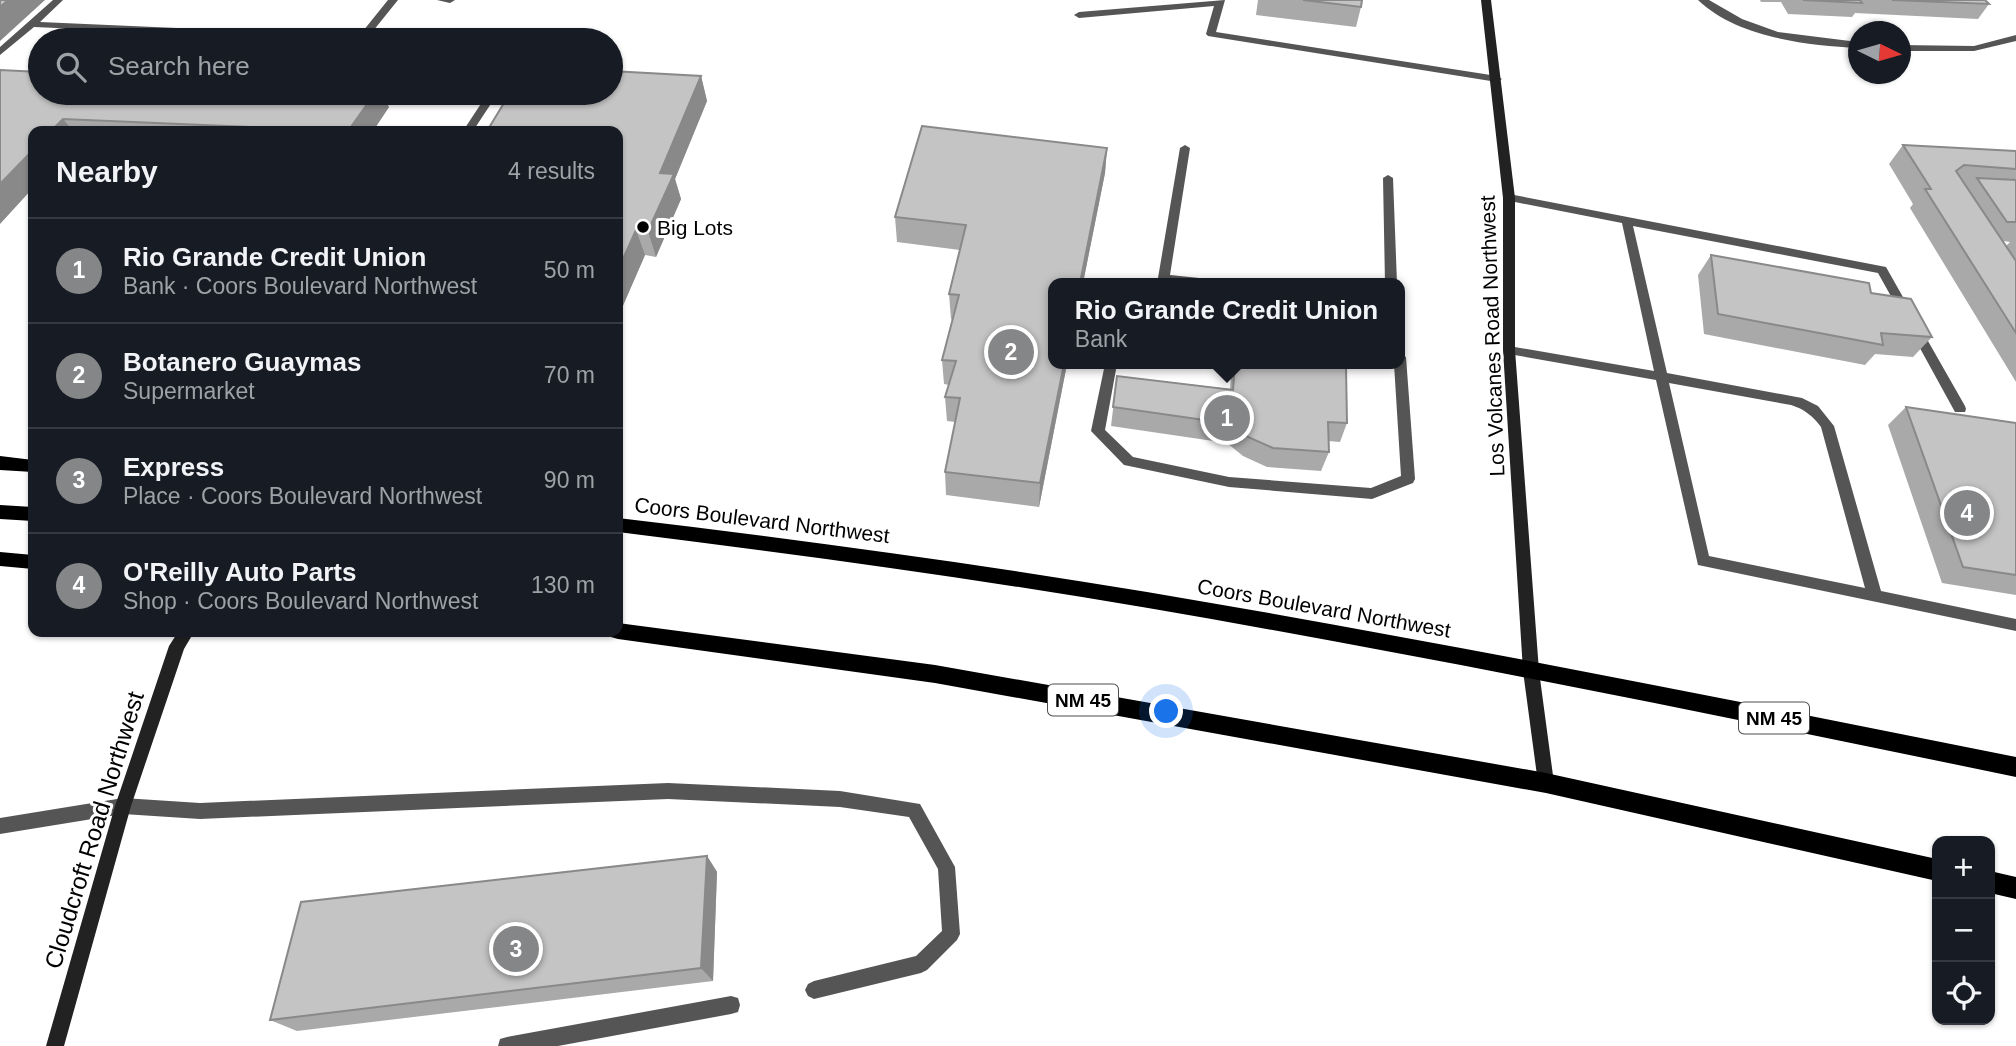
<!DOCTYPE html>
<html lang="en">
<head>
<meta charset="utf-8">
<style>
	:root { --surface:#171b24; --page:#242831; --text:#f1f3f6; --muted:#9ea1a6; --line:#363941; --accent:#858687 }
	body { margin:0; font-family:Helvetica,sans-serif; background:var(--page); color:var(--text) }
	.controls { position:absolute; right:21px; bottom:21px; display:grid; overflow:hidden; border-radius:14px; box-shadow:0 2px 5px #0004 }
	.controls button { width:63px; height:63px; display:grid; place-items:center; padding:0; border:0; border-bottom:2px solid var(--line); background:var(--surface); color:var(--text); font:35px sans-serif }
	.compass { position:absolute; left:1848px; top:21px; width:63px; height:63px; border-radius:50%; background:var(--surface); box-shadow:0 2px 5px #0004; rotate:95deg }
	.you { position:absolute; left:1167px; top:712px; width:24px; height:24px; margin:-18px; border:5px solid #fff; border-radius:50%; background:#1a73e8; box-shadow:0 0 0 10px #1a73e833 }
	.badge { display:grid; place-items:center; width:46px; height:46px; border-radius:50%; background:var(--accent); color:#fff; font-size:23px; font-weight:700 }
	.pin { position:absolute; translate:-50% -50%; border:4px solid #fff; box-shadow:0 2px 7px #0006 }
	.popup { position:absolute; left:1048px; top:278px; width:357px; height:91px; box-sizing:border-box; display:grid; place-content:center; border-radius:14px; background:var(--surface); filter:drop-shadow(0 2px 5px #0005); font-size:23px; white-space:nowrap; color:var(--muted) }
	.popup b { font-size:26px; color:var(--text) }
	.popup::after { content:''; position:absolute; left:50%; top:100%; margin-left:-14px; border:14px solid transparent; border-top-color:var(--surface) }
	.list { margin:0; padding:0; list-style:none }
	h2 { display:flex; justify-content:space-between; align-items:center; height:91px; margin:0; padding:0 28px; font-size:30px }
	h2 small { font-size:23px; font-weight:400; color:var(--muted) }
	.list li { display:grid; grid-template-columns:46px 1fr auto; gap:21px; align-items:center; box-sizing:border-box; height:105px; padding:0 28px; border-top:2px solid var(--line) }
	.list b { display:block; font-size:26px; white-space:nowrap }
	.list p { margin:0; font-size:23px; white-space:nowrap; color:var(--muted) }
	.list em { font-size:23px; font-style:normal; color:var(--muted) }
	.icon { flex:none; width:38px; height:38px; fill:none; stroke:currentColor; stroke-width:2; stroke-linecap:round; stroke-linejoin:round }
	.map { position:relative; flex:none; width:2016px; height:1046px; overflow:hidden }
	.search { position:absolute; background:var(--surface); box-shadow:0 2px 5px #0004; left:28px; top:28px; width:595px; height:77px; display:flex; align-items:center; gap:18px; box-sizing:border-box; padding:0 24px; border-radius:38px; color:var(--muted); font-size:26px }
	.panel { position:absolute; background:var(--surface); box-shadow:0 2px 5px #0004; left:28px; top:126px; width:595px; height:511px; border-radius:14px }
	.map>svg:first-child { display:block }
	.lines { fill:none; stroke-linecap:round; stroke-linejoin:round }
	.lane { fill:#555; fill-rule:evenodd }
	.street { fill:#555; fill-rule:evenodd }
	.secondary { fill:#222; fill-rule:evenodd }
	.primary { fill:#000; fill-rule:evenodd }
	.wall { fill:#a9a9a9; fill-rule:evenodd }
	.shaded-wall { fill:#898989 }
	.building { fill:#c4c4c4; stroke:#898989; stroke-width:2 }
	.poi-dot { fill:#000; stroke:#fff; stroke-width:2.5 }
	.labels { text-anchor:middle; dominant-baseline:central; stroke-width:6; stroke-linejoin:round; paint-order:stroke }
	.shield { fill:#fff; stroke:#4c4c4c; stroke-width:2 }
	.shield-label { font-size:19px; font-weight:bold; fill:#000 }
	.poi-label { font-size:21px; fill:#000; stroke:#fff; text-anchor:start }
	.street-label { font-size:21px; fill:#000; stroke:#fff }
	.near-street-label { font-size:24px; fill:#000; stroke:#fff }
</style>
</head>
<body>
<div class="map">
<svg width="2016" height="1046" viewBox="0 0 2016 1046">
	<rect width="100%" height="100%" fill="#fff"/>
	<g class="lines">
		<path class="lane" d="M53,0h10l-23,22 319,14 29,-36h10l-29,36 20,1 5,3h-67l-293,-13 -34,28v-8z
			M437,0h18l-5,3z
			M1225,0l-9,32 281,44 5,3 -5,3 -289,-46 -2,-2 8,-28 -135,12 -5,-3 5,-3z
			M430,31l29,1 6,8h-10l-2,-3 -39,3z
			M488,93h10l-25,38h-10z
			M1185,145l5,3 -20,127 39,4 6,4 -55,-2 -2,-3 22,-130z
			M1388,175l5,3 4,105h-12l-2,-105z
			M1509,194l377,73 26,46 -2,3h-8l-24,-43 -245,-47 34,147 135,25 16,8 16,20 47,165 135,28v12l-318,-66 -42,-185 -147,-26 -6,-4 6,-4 145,25 -32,-148 -117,-23v-4zM1669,383l122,22c13,4 22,11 30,22l44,161 -156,-32z
			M1916,326l4,1 45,79 1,3 -1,3h-10l-45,-82z
			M1400,353l6,4 9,122 -2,4 -41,16 -143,-12 -100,-21 -5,-1 -33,-34 14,-67h12l-12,66 28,27 96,20 142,11 30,-12 -7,-112h6z
			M668,783l172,8 80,13 35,63 5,67 -3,6 -30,30 -6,3 -107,26 -6,-3 -3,-6 3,-6 6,-3 102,-25 26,-25 -4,-62 -29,-52 -69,-10 -172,-8 -468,20 -77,-5 -6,-2 -2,-6 2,-6 6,-2 77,5z
			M731,996l7,2 2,7 -2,7 -7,2 -173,32h-60l2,-7 7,-2z"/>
		<path class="street" d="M1698,0h11l33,19 36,13 80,10v6c-52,-3 -120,-10 -160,-48z
			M2016,35v6l-42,10h-74v-6l74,1z
			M123,798l6,2 2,6 -2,6 -6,2 -123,20v-16z"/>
		<path class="secondary" d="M1481,0h10l24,198v152l24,321 15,112 -2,5 -6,3 -6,-3 -2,-5 -15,-112 -20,-321v-152z
			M178,632h16l-10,17 -53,157 -67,240h-18l69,-240 54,-160z"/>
		<path class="primary" d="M0,456l33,4v12l-33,-2z
			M0,505l33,2v14l-33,-2z
			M618,518c177,21 354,45 529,74 291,49 580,107 869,165v20c-289,-60 -578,-119 -868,-169 -176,-30 -353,-54 -530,-76z
			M0,552l33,3v14l-33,-3z
			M618,623l317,42 611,108 391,86v22l-391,-88 -611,-110 -317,-44 -7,-2 -2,-5h9z
			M1990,871l26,6v22l-26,-6z"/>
	</g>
	<path class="wall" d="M1258,0h104l-1,7 -5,20 -100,-12z
		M1760,0h225l4,4 -11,15 -123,-6 -3,4 -64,-3 -7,-12h-20z
		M0,70l389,37 -16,24h-340z
		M701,76l6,25 -32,78 6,20 -25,58 -11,-2 -27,62v-186z
		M1903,145l113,6v231l-106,-174 3,-4 -24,-40zM2003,241l7,1 -4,4z
		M1107,148l-2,25 -22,110h-29v81h13l-28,143 -93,-12 -1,-23 10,-50 -8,-1 -2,-24 4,-12 -5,-1 -2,-24 11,-40 -2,-1 -2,-25 11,-44 -63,-8 -2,-25z
		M1711,255l160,38 61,44 -19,20 -38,-3 -10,11 -161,-31 -6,-59z
		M1232,364h101l14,59 -7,19 -12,-1 1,11 -8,19 -54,-4 -24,-11 -16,-13 -116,-17 6,-50 113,13z
		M1906,407l110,16v172l-74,-12 -54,-158z
		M707,856l10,16 -4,109 -416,50 -27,-11z"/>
	<path class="shaded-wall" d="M8,0h37l-45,41v-34z
		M701,76l6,25 -32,78 6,20 -25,58 -8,-26 12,-58z
		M375,93h7l7,14 -16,24h-25z
		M63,119l10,12h-22z
		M1107,148l-2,25 -22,110h-3z
		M33,150v38l-33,36v-40z
		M636,230l9,25 -27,62v-47z
		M1064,364h3l-28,143 1,-24z
		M707,856l10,16 -4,109 -12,-13z"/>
	<path class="building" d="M0,0h8l-8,7z
		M1303,0h59l-1,7z
		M1803,0h57l2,3z
		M1892,0h93l4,4z
		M0,70l40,2v21h335l-27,38 -285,-12 -12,12h-18v19l-33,34z
		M611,71l90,5 -41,97 14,1 -26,57 -12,-1 -18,40v-139h-131l23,-38h101z
		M922,126l185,22 -27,135h-26v81h10l-24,119 -95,-11 15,-74 -15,-1 11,-36 -14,-1 17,-65 -10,-1 17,-69 -71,-8z
		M1903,145l113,6v18l-52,-4 -8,6 60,90v72l-91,-144h6z
		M1977,178l39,2v42h-9z
		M1711,255l158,28 2,10 40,6 21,38 -51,-4 2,12 -165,-31z
		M1235,364h98l1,2 12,2 1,55 -19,-1 1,30 -56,-4 -25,-11 -16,-13 -119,-17 4,-31 116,14z
		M1906,407l110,16v152l-53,-8z
		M707,856l-6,112 -431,52 31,-118z"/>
	<circle class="poi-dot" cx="643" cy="227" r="7"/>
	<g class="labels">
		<g class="shield">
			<rect x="1048" y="684.5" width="70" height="31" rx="5"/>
			<rect x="1739" y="702.5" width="70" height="31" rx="5"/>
		</g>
		<g class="shield-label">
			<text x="1083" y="700">NM 45</text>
			<text x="1774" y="718">NM 45</text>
		</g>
		<g class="poi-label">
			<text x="657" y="227">Big Lots</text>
		</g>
		<g class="street-label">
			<text transform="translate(1492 336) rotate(-92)">Los Volcanes Road Northwest</text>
			<text transform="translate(762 520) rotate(7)">Coors Boulevard Northwest</text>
			<text transform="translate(1324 608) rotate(10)">Coors Boulevard Northwest</text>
		</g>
		<g class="near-street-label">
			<text transform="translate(94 830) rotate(-73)">Cloudcroft Road Northwest</text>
		</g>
	</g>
</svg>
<div class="controls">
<button>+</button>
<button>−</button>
<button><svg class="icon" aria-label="locate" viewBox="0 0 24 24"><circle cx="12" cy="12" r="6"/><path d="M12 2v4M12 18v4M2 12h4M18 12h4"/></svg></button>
</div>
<svg class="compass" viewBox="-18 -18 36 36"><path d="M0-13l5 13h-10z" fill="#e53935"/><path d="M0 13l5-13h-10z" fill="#9ea1a6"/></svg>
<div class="you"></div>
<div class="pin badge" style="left:1227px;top:418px">1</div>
<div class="popup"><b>Rio Grande Credit Union</b>Bank</div>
<div class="pin badge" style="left:1011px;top:352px">2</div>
<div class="pin badge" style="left:516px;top:949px">3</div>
<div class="pin badge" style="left:1967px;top:513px">4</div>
<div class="search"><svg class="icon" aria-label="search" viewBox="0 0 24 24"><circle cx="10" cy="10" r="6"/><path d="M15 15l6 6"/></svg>Search here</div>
<section class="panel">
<h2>Nearby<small>4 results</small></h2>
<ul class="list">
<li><span class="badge">1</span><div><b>Rio Grande Credit Union</b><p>Bank · Coors Boulevard Northwest</p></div><em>50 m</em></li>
<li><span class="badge">2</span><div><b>Botanero Guaymas</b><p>Supermarket</p></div><em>70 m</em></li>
<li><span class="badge">3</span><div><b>Express</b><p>Place · Coors Boulevard Northwest</p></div><em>90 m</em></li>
<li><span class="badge">4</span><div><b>O'Reilly Auto Parts</b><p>Shop · Coors Boulevard Northwest</p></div><em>130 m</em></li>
</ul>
</section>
</div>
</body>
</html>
